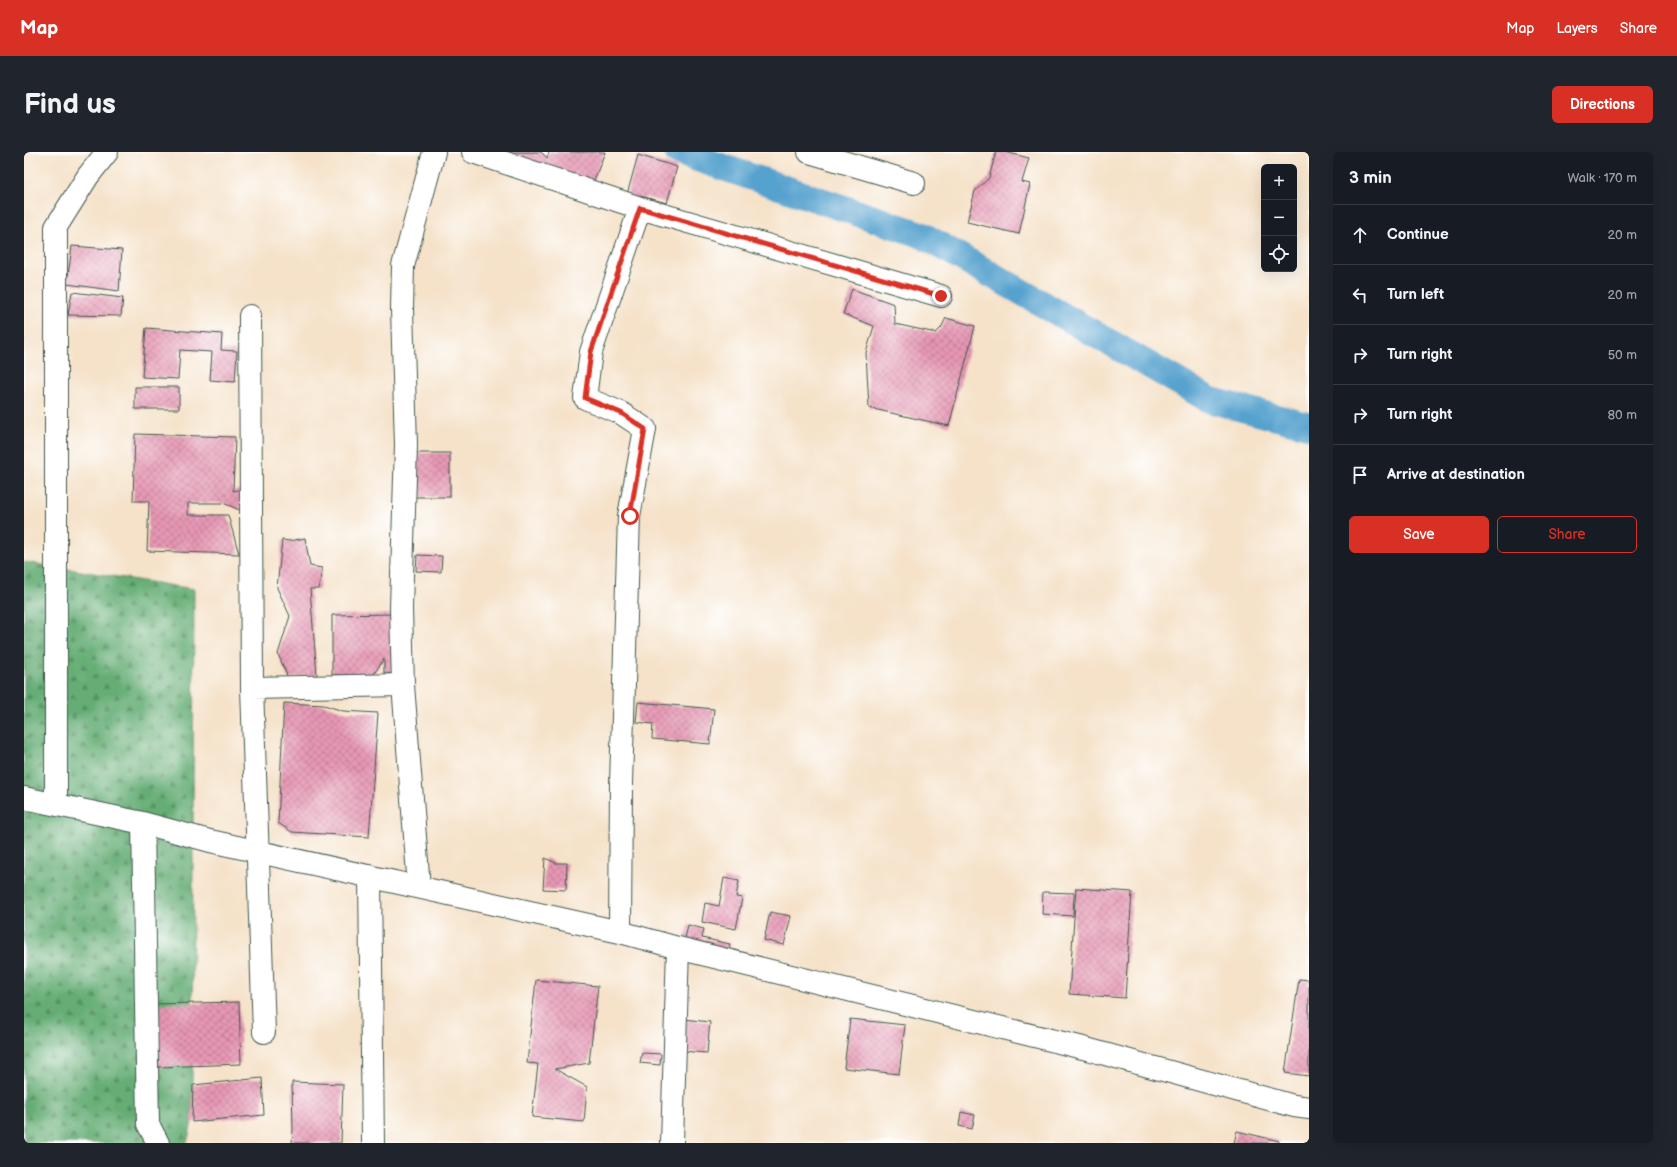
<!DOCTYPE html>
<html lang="en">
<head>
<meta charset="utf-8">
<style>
	:root { --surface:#171b24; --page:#20242c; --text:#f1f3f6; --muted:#9ea1a6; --line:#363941; --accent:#d93025 }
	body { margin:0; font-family:"Balsamiq Sans",sans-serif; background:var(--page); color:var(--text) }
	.controls { position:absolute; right:12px; top:12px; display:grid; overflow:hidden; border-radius:6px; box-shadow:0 4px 16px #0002 }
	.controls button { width:36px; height:36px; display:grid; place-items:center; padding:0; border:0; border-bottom:1px solid var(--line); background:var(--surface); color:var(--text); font:20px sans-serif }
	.stop { position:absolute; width:12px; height:12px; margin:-9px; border:3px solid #d93025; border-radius:50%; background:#fff }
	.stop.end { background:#d93025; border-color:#fff; box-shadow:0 1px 4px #0008 }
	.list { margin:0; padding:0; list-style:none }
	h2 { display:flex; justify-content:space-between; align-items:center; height:52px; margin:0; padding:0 16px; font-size:17px }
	h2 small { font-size:13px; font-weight:400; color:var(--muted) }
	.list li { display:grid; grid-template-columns:26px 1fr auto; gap:12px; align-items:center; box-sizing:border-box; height:60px; padding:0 16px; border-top:1px solid var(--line) }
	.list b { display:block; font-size:15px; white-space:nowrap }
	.list em { font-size:13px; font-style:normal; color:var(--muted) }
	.actions { display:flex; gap:8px; padding:12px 16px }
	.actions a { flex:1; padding:9px 0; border:1px solid var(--accent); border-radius:6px; text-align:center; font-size:14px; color:var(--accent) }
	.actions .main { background:var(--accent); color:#fff }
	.icon { flex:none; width:22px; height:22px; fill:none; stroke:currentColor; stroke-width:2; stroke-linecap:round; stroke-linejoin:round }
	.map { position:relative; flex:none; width:1285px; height:991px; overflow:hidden; border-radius:6px }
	header { display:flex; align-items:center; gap:24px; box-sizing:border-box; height:56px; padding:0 20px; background:var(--accent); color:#fff }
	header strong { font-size:19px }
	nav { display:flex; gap:22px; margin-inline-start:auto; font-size:14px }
	.intro { display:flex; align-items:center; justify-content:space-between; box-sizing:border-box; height:96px; padding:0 24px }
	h1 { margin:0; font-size:28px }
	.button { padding:10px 18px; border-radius:6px; background:var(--accent); color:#fff; font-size:14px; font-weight:700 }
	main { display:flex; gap:24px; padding:0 24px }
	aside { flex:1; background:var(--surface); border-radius:6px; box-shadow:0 4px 16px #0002 }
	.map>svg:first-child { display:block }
	.forest { fill:url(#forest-firs); stroke:#427554 }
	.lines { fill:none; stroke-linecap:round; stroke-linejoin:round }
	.canal { stroke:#56a2ce; stroke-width:27 }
	.building { fill:url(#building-cross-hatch) }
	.minor-casing { stroke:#3f564a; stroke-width:24 }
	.minor { stroke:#fff; stroke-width:22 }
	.route { stroke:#d93025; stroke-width:5 }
</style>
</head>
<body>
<header>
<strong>Map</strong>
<nav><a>Map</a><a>Layers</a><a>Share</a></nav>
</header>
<div class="intro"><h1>Find us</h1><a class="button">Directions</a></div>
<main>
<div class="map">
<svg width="1285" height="991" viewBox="0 0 1285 991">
	<defs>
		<pattern id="forest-firs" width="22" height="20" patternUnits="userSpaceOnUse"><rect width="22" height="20" fill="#65ad74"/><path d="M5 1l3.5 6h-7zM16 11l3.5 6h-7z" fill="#538e60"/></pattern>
		<pattern id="building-cross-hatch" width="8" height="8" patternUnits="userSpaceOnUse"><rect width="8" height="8" fill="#e797b4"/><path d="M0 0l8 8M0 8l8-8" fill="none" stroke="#bb7c93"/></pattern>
	</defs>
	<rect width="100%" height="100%" fill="#fff"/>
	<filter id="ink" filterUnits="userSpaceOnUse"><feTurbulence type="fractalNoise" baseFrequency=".025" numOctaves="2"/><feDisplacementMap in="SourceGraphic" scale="8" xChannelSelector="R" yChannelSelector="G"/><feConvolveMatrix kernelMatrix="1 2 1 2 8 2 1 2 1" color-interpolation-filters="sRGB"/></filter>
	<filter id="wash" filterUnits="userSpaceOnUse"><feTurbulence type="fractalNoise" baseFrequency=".012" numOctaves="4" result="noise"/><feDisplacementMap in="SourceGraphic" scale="16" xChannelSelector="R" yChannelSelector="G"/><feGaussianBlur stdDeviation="0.9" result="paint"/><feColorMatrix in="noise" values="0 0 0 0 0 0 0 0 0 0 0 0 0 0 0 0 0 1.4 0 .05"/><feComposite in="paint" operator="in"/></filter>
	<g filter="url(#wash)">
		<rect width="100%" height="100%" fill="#f5e2c9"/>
		<path class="forest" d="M0,410l170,27 -2,533 -5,21h-163z"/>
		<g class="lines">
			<path class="canal" d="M654,0l244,83 288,165 99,26"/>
		</g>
		<g id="blocks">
			<path class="building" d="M483,0h34l6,6 2,-6h56l-14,36z
				M972,0h9l24,6 -7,24 8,2 -11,50 -52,-12 8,-31 14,-13z
				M614,3l39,12 -10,36 -23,-6 2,7 -20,-6z
				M48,94l50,4 -3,41 -52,-7z
				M828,137l42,15 1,20 41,9 5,-5 5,-10 29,8 -26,100 -80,-18 -3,-55 8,-27 -31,-12z
				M48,140l51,6 -2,18 -53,-1z
				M122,176l76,6 -1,16 16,1 -2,31 -25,-2 2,-28 -32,-2 -2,29 -36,-2z
				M111,235h44v22h-44z
				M111,282l100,3 -2,54 9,-2 -2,21 -17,-7h-35v12h40l11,39 -92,-3 2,-50h-16z
				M391,301h35v44h-36z
				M281,386l5,28 12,2 -3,21h-9l7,87 -29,2 -10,-24 12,-38 -13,-28 5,-48 8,1z
				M393,403l25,1 -1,16 -25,-1z
				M371,462l1,60 -12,-1v-14l-11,16h-41v-60z
				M614,550l76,7 -4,35 -58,-5 1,-15 -17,-2z
				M260,551l40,2 19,6 35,2 -9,124 -77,-5 -14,-9z
				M521,706l11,5h11l-1,27 -23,-1z
				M700,726l15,3 -3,16 6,1 -6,31 -34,-7 3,-19 14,3z
				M1052,736l56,4 -7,106 -56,-4z
				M1019,740l31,1 -1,23 -31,-2z
				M746,760l21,4 -7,29 -20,-5z
				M664,773l16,4 -2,9 28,6 -5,23 -44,-10z
				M1275,827l10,1v96l-24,-3z
				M512,828l62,6 -9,77 -34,6 32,18 -3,35 -52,-5 6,-53 -11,-1z
				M215,850l2,62 -83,3 -4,-63z
				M660,867l26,3 -3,31 -26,-2z
				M826,867l55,6 -6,49 -55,-6z
				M618,901l19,1 -1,11 -20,-2z
				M238,926l2,37 -72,7 1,-37z
				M268,930l51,2 -2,59h-49l1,-13z
				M937,960l14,3 -3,14 -13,-3z
				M1213,979l42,10 -1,2h-44z"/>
		</g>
	</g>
	<g filter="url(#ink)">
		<use href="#blocks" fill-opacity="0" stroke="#3f564a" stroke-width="1"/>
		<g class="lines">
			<g class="minor-casing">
				<path id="minor" d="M449,0l167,56 301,88
					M785,0l105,31
					M226,164l2,372 12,344
					M228,536l151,-3
					M0,646l119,25 67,18 410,91 58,16 405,100 211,58 15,2
					M32,652v-577l32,-51 19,-24
					M119,671l5,301 10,19
					M346,724l3,267
					M395,735l-16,-202 -2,-77 5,-163 -4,-136 1,-43 31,-114
					M596,780l1,-148 8,-268 16,-87 -24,-16 -36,-15 6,-46 49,-144
					M648,991l6,-195"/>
			</g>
			<use href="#minor" class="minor"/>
		</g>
	</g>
	<g class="lines" filter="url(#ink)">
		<path class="route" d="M606,364l15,-87 -24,-16 -36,-15 6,-46 49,-144 301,88"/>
	</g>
</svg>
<div class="controls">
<button>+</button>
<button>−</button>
<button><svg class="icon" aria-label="locate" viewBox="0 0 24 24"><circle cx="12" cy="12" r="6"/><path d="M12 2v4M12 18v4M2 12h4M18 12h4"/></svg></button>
</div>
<div class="stop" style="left:606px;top:364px"></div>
<div class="stop end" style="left:917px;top:144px"></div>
</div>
<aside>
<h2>3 min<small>Walk · 170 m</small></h2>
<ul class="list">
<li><svg class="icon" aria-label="ahead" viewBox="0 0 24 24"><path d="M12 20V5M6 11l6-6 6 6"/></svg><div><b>Continue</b></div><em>20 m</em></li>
<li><svg class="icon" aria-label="left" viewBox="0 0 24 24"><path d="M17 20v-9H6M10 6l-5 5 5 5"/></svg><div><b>Turn left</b></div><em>20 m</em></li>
<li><svg class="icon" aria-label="right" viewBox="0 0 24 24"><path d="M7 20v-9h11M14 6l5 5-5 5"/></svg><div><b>Turn right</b></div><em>50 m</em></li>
<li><svg class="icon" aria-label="right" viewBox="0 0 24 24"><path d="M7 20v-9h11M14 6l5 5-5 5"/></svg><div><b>Turn right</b></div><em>80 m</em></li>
<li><svg class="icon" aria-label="arrive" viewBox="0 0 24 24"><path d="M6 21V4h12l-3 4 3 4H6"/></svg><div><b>Arrive at destination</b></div></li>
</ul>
<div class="actions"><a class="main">Save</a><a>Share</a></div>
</aside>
</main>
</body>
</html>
